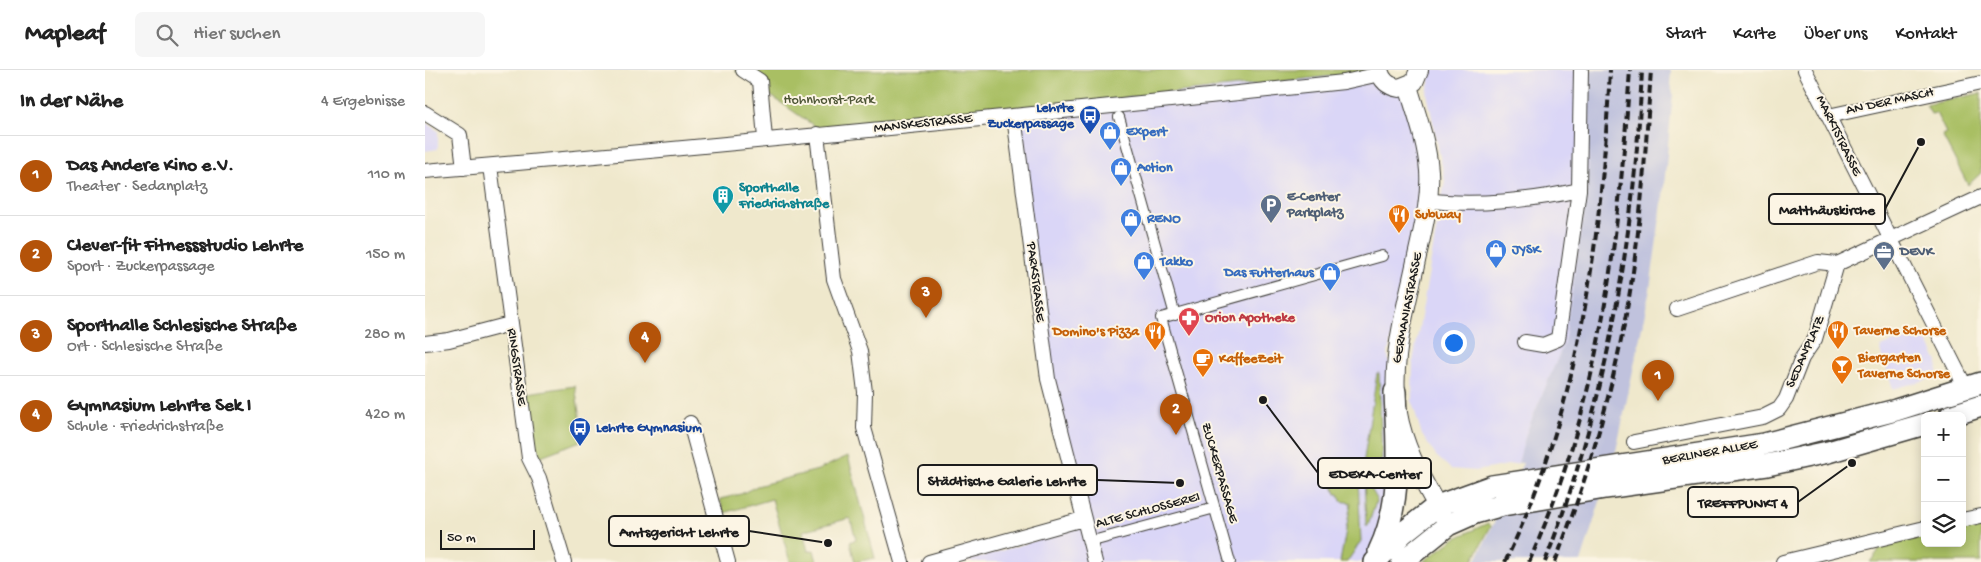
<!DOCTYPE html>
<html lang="de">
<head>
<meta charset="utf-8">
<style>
	:root { --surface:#fff; --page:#f6f6f6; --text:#222; --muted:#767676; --line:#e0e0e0; --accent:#b45309 }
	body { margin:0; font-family:"Gochi Hand",sans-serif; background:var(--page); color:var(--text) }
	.controls { position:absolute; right:15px; bottom:15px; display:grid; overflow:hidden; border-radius:8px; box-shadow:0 2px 12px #0003 }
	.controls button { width:45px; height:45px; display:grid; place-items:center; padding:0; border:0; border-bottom:1px solid var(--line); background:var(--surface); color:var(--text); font:25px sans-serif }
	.scale { position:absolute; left:15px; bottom:12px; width:95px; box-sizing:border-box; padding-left:5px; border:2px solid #1c1c1c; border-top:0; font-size:14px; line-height:18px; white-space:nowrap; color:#1c1c1c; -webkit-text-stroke:4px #fcf5e5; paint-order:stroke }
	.you { position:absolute; left:1028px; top:272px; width:18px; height:18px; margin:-12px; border:4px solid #fff; border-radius:50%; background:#1a73e8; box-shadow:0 0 0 8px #1a73e833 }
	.badge { display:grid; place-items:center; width:32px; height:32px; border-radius:50%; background:var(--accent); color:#fff; font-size:16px; font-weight:700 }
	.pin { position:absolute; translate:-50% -41px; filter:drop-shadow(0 1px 2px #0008) }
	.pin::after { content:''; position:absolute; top:26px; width:18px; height:15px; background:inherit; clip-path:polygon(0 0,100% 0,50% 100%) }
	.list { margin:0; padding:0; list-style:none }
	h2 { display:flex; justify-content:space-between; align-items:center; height:65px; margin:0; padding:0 20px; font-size:21px }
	h2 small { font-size:16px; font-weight:400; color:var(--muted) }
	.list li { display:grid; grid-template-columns:32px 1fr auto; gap:15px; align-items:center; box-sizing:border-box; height:80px; padding:0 20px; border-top:1px solid var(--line) }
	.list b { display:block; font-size:19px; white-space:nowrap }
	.list p { margin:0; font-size:16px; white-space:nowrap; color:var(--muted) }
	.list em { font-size:16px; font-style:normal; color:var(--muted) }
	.icon { flex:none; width:28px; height:28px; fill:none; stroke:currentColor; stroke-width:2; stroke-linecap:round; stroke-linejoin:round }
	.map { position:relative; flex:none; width:1556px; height:492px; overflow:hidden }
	header { display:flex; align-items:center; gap:30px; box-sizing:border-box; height:70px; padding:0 25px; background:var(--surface); border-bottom:1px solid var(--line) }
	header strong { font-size:24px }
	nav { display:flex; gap:28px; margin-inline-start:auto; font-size:18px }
	.search { width:350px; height:45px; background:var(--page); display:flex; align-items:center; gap:12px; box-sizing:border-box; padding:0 18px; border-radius:8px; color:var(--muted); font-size:19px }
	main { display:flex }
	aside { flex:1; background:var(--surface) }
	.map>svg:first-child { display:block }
	.built { fill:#dad6f7 }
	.industrial { fill:#c0c2dd }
	.green { fill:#a9bf63; stroke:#626e40 }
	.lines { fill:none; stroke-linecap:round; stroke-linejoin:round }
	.pedestrian-casing { stroke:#3c3b36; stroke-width:12 }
	.minor-casing { stroke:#3c3b36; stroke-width:16 }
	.tertiary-casing { stroke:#3c3b36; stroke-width:20 }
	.primary-casing { stroke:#3c3b36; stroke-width:24 }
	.pedestrian { stroke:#fff; stroke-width:10 }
	.minor { stroke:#fff; stroke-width:14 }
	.tertiary { stroke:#fff; stroke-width:18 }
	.primary { stroke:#fff; stroke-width:21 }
	.rail { stroke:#1c1c1c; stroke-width:4; stroke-dasharray:8 4; stroke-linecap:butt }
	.labels { text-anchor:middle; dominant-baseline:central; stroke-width:4; stroke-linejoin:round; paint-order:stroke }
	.park-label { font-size:14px; fill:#4d5535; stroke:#fcf5e5 }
	.street-label { font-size:14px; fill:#1c1c1c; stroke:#fcf5e5 }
	.transit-label { font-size:14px; font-weight:bold; fill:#164399; stroke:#fcf5e5; text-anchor:end }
	.shop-label { font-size:14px; font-weight:bold; fill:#366cbe; stroke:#fcf5e5; text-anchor:start }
	.culture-label { font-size:14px; font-weight:bold; fill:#0d838f; stroke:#fcf5e5; text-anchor:start }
	.service-label { font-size:14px; font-weight:bold; fill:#4e5e75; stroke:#fcf5e5; text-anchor:start }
	.food-label { font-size:14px; font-weight:bold; fill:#c56008; stroke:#fcf5e5; text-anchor:start }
	.health-label { font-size:14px; font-weight:bold; fill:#be3a42; stroke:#fcf5e5; text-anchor:start }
	.leader { fill:none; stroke:#1c1c1c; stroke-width:2 }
	.callout-dot { fill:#1c1c1c; stroke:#fcf5e5; stroke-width:2 }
	.callout { fill:#fcf5e5; stroke:#1c1c1c; stroke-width:2 }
	.callout-label { font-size:15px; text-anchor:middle; font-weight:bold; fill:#1c1c1c }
</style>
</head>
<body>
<header>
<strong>Mapleaf</strong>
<div class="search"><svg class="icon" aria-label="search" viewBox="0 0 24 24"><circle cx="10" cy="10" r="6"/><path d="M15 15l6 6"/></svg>Hier suchen</div>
<nav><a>Start</a><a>Karte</a><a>Über uns</a><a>Kontakt</a></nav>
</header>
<main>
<aside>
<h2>In der Nähe<small>4 Ergebnisse</small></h2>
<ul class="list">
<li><span class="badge">1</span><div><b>Das Andere Kino e.V.</b><p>Theater · Sedanplatz</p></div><em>110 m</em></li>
<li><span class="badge">2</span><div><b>Clever-fit Fitnessstudio Lehrte</b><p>Sport · Zuckerpassage</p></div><em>150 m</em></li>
<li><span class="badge">3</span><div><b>Sporthalle Schlesische Straße</b><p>Ort · Schlesische Straße</p></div><em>280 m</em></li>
<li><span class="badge">4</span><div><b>Gymnasium Lehrte Sek I</b><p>Schule · Friedrichstraße</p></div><em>420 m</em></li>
</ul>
</aside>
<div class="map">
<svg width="1556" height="492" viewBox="0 0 1556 492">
	<rect width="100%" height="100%" fill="#fcf5e5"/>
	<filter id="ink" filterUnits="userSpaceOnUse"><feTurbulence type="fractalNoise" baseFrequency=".02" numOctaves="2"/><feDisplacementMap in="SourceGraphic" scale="10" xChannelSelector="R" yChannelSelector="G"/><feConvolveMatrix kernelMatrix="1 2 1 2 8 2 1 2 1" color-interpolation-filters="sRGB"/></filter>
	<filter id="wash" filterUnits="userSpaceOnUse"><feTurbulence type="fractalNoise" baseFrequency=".0096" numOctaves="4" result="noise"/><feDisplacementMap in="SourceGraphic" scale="20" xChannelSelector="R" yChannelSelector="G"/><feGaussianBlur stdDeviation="1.12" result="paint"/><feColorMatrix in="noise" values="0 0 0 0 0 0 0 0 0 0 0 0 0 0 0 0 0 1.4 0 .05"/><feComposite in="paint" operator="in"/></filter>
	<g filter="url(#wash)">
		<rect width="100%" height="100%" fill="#efe8cc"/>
		<path class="built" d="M1007,0h159l-3,116 -24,157 -37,88 -9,32 -42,8 -25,-2 -15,-13 -14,-21 -10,-33 1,-40 32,-181 -18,-88z
			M946,2l3,12 30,11 17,56v52l-33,150 13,128 -31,81h-407l118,-35 -34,-142 -28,-275z
			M0,52l13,9v18l-13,2z
			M1498,262l15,30 -1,15 -44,12 -13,-42z"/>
		<path class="industrial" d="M1166,0h80l-1,15 3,8 -10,103 -13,93 -33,158 -36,115h-106l48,-99h-5l9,-32 37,-88 24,-157z"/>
		<path class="green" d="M309,0h637v2l-551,58z
			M1556,23v80l-13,12 -26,-50 4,-2 -10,-20 -5,1 -5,-9z
			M952,303h2l3,87 -19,5z
			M150,316l8,54 -47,18 -9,-65z
			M423,386l27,102 -20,4 -5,-20 6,-3 -6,-21 -47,13 5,20 6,-1 3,12h-27l-18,-63 -48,14 -4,-14 21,-5 16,-8 61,-16z
			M939,406l13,23 -9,27h-2z
			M933,409l3,62 -14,21h-7l11,-59 -10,-2 -2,-7h-3l-3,-8z
			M1556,451v41h-111l12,-16 43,-11v8h37v-17z
			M1063,453l3,3 -19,36h-49l31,-23z"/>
	</g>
	<g filter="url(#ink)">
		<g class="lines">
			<g class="pedestrian-casing">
				<path id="pedestrian" d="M694,47l56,198
					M664,472l126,-34
					M805,492l-69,-244 221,-62"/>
			</g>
			<g class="minor-casing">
				<path id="minor" d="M318,0l17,11 5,58
					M1380,0l161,318
					M0,43l35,22 4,33
					M589,46l34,263 47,183
					M1403,46l153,-33
					M392,64l17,145 26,72 5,41 -1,36 38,134
					M65,96l39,292 10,20 25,84
					M0,101c307,-26 613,-57 919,-89l36,-8
					M1002,130c45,7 108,0 152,-10
					M1412,194l144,-67
					M1100,272l18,3 15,-6 21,-149 2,-120
					M0,273l24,-3 61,-16
					M265,353l38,139
					M1209,372l129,-25 16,-8 7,-10 16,-41 13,-19 22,-75 -19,-2 -141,47
					M1537,450l19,-4
					M504,492l154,-43
					M1358,492l142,-34"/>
			</g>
			<g class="tertiary-casing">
				<path id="tertiary" d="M954,0c3,11 9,16 20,18l15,-6 5,-12
					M983,16c8,27 19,56 21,85 2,30 -7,61 -13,90 -11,53 -29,108 -16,162 8,33 26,64 43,93"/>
			</g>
			<g class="primary-casing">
				<path id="primary" d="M1525,346l31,-10
					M954,481c24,-49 18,-106 16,-159
					M950,492l28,-29 34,-27 55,-20 272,-42 132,-34 85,-27
					M977,492l46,-37 27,-12 28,-8 102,-17 162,-23 61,-13 97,-28"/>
			</g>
			<use href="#pedestrian" class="pedestrian"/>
			<use href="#minor" class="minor"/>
			<use href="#tertiary" class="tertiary"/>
			<use href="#primary" class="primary"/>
			<path class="rail" d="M1080,492c75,-154 96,-323 105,-492
				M1104,492c72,-161 89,-318 101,-492
				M1120,492c62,-160 89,-321 97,-492
				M1130,492c35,-90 61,-182 76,-277 11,-71 15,-143 20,-215"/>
		</g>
	</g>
	<defs>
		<g id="bus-pin" transform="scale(1.125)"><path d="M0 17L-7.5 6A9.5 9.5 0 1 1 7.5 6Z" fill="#1a4fb4" stroke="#fcf5e5"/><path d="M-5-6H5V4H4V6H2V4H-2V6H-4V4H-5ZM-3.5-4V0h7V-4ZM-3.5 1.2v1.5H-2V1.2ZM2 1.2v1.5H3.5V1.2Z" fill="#fff"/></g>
		<g id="shop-pin" transform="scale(1.125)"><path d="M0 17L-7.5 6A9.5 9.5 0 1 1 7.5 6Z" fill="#3f7fe0" stroke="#fcf5e5"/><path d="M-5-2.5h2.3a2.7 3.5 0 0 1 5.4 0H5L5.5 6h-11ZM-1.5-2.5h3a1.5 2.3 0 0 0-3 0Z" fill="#fff"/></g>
		<g id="building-pin" transform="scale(1.125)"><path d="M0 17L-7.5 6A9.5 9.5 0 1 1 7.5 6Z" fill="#0f9aa8" stroke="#fcf5e5"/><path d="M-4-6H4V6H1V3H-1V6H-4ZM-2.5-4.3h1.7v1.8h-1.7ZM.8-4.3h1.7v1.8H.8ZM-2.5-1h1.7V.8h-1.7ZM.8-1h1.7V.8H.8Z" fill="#fff"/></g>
		<g id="parking-pin" transform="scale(1.125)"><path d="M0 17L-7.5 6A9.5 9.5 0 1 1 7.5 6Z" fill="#5c6f8a" stroke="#fcf5e5"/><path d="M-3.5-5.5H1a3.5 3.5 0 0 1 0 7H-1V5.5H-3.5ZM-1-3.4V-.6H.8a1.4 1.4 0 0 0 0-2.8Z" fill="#fff"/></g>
		<g id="restaurant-pin" transform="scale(1.125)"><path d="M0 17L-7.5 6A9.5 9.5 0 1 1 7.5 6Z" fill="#e8710a" stroke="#fcf5e5"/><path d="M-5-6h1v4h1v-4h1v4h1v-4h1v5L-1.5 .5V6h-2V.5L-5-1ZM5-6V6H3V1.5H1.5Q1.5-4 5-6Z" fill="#fff"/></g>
		<g id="office-pin" transform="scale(1.125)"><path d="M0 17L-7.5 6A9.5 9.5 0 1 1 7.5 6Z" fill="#5c6f8a" stroke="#fcf5e5"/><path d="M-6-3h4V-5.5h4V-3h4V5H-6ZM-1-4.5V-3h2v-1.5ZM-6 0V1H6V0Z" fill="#fff"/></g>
		<g id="pharmacy-pin" transform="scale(1.125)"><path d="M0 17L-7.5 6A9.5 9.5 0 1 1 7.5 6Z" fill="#e0444e" stroke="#fcf5e5"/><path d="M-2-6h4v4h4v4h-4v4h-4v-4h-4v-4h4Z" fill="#fff"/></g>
		<g id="cafe-pin" transform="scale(1.125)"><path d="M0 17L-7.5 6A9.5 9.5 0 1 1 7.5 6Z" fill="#e8710a" stroke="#fcf5e5"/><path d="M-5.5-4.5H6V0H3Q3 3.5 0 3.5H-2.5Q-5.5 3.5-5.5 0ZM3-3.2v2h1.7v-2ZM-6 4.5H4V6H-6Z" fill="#fff"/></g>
		<g id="bar-pin" transform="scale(1.125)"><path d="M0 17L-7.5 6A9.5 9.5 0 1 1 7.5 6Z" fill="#e8710a" stroke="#fcf5e5"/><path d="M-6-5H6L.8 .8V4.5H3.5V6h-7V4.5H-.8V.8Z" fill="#fff"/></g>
	</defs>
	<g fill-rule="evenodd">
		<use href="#bus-pin" x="665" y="46"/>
		<use href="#shop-pin" x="685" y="62"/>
		<use href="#shop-pin" x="696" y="98"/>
		<use href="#building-pin" x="298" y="126"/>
		<use href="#parking-pin" x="846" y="135"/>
		<use href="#restaurant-pin" x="974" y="145"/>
		<use href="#shop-pin" x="706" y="149"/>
		<use href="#shop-pin" x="1071" y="180"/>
		<use href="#office-pin" x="1459" y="182"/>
		<use href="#shop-pin" x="719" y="192"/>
		<use href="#shop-pin" x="905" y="203"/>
		<use href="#pharmacy-pin" x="764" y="248"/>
		<use href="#restaurant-pin" x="1413" y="261"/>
		<use href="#restaurant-pin" x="730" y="262"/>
		<use href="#cafe-pin" x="778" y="289"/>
		<use href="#bar-pin" x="1417" y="296"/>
		<use href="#bus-pin" x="155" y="358"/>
	</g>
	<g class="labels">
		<g class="park-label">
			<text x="404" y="30">Hohnhorst-Park</text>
		</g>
		<g class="street-label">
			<text transform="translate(1465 32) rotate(-12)">AN DER MASCH</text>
			<text transform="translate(498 54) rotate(-6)">MANSKESTRASSE</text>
			<text transform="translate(1413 66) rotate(64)">MARKTSTRASSE</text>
			<text transform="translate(610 212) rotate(83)">PARKSTRASSE</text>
			<text transform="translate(983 238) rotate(-79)">GERMANIASTRASSE</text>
			<text transform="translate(1381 282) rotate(-66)">SEDANPLATZ</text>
			<text transform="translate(91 297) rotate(82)">RINGSTRASSE</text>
			<text transform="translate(1285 383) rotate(-10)">BERLINER ALLEE</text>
			<text transform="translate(794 403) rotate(74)">ZUCKERPASSAGE</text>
			<text transform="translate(723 441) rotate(-15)">ALTE SCHLOSSEREI</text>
		</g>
		<g class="transit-label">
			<text x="649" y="38">Lehrte<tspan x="649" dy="16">Zuckerpassage</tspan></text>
			<text x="171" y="358" text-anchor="start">Lehrte Gymnasium</text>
		</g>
		<g class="shop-label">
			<text x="701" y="62">Expert</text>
			<text x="712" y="98">Action</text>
			<text x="722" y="149">RENO</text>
			<text x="1087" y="180">JYSK</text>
			<text x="735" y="192">Takko</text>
			<text x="889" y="203" text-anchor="end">Das Futterhaus</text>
		</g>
		<g class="culture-label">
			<text x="314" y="118">Sporthalle<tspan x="314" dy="16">Friedrichstraße</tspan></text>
		</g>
		<g class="service-label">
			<text x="862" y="127">E-Center<tspan x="862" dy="16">Parkplatz</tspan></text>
			<text x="1475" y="182">DEVK</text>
		</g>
		<g class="food-label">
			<text x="990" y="145">Subway</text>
			<text x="1429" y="261">Taverne Schorse</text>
			<text x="714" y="262" text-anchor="end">Domino's Pizza</text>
			<text x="1433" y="288">Biergarten<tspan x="1433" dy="16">Taverne Schorse</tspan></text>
			<text x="794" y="289">KaffeeZeit</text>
		</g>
		<g class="health-label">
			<text x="780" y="248">Orion Apotheke</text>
		</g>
	</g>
	<path class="leader" d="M1496 72L1460 139M838 330L893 403M755 413L672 410M1427 393L1373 432M403 473L324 461"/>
	<g class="callout-dot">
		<circle cx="1496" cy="72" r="5"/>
		<circle cx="838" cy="330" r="5"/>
		<circle cx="755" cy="413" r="5"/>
		<circle cx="1427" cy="393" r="5"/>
		<circle cx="403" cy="473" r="5"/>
	</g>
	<g class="callout">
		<rect x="1344" y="124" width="116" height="30" rx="5"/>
		<rect x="893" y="388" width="113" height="30" rx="5"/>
		<rect x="493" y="395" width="179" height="30" rx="5"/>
		<rect x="1263" y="417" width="110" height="30" rx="5"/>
		<rect x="184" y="446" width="140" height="30" rx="5"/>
	</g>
	<g class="callout-label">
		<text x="1402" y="144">Matthäuskirche</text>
		<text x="950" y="408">EDEKA-Center</text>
		<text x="582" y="415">Städtische Galerie Lehrte</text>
		<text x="1318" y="437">TREFFPUNKT 4</text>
		<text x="254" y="466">Amtsgericht Lehrte</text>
	</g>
</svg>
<div class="controls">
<button>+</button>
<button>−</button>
<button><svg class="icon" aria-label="layers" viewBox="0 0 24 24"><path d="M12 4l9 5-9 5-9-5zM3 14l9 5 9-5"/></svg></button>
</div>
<div class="scale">50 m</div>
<div class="you"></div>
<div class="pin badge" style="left:1233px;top:331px">1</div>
<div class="pin badge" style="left:751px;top:365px">2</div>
<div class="pin badge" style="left:501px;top:248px">3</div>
<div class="pin badge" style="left:220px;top:293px">4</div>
</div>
</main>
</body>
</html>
